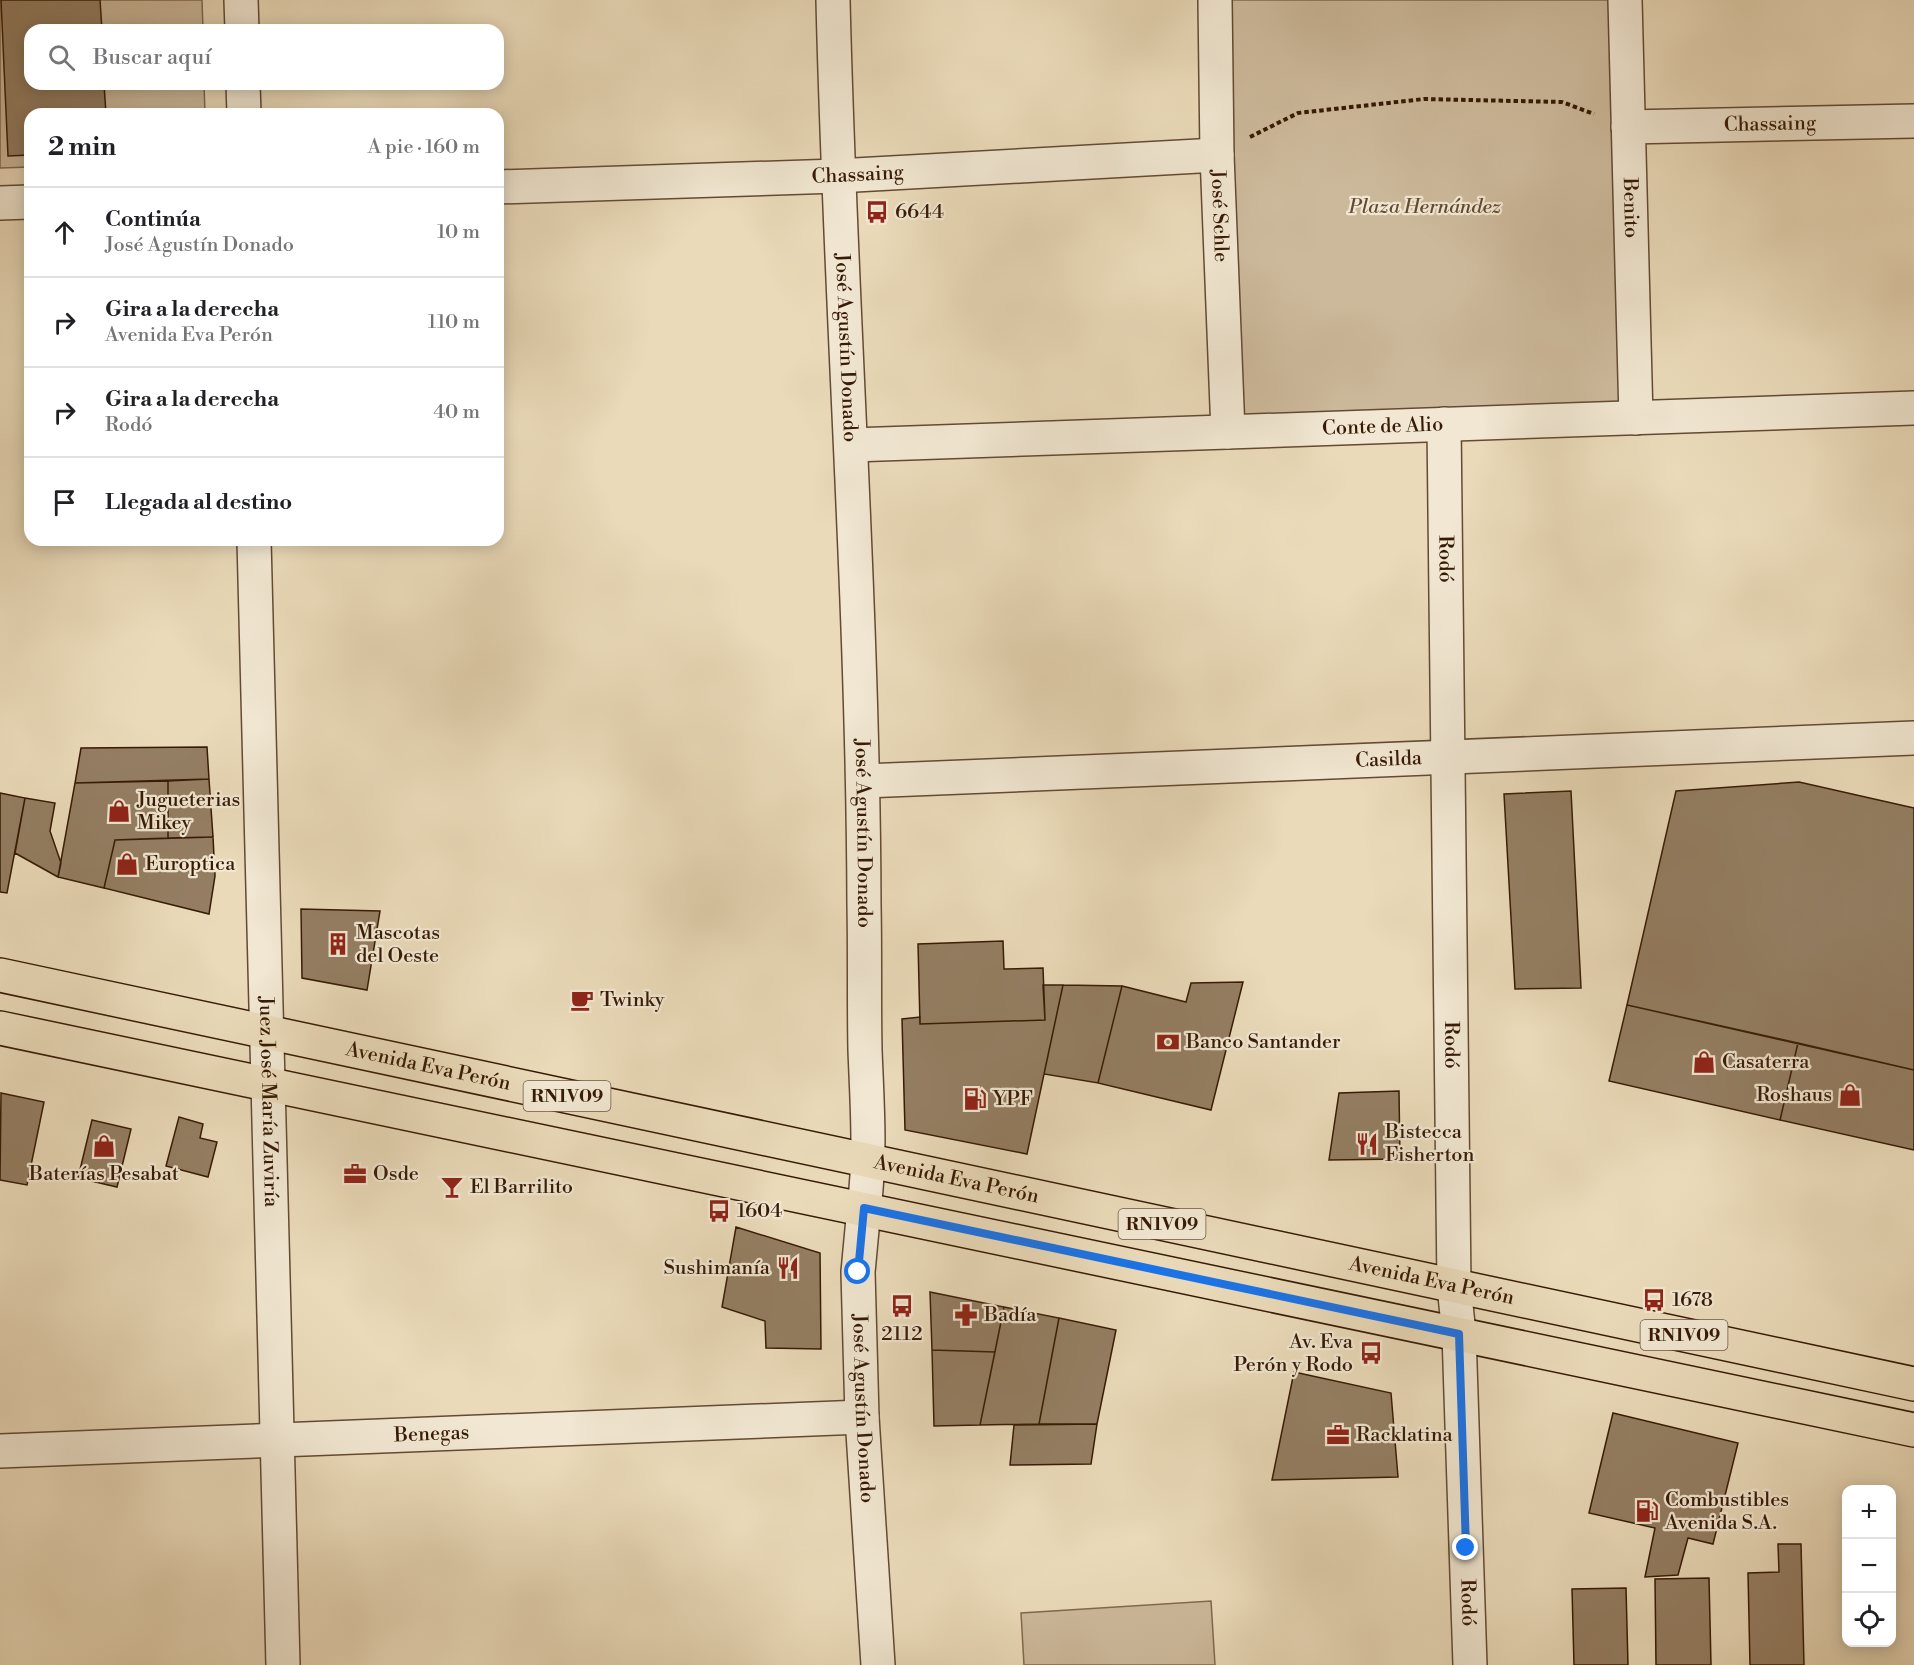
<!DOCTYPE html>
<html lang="es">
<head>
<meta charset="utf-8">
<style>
	:root { --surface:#fff; --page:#f2f2f2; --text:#202124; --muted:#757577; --line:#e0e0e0 }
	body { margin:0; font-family:"Libre Bodoni",serif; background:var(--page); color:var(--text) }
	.controls { position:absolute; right:18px; bottom:18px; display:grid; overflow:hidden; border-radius:12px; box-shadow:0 3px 15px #0003 }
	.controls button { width:54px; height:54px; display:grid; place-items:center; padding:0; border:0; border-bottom:2px solid var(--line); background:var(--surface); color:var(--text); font:30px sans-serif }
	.stop { position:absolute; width:18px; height:18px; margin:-14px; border:4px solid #1a73e8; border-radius:50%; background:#fff }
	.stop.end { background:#1a73e8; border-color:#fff; box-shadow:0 2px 6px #0008 }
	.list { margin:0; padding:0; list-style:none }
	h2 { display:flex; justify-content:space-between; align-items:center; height:78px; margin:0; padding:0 24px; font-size:26px }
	h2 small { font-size:20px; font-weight:400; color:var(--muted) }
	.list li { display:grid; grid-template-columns:39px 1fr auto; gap:18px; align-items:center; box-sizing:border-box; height:90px; padding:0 24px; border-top:2px solid var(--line) }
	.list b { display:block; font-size:22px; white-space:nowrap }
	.list p { margin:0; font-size:20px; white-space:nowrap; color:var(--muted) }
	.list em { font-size:20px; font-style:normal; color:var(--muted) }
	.icon { flex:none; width:33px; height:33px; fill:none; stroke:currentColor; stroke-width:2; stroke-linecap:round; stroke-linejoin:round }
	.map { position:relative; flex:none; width:1914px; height:1665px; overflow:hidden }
	.search { position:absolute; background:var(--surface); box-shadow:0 3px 15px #0003; left:24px; top:24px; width:480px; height:66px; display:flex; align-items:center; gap:15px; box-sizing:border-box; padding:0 21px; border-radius:18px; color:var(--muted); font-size:22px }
	.panel { position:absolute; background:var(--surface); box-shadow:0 3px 15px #0003; left:24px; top:108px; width:480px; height:438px; border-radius:18px }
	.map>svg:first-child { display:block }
	.green { fill:#ccb99b; stroke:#826a50; stroke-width:1.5 }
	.building { fill:#947e63; stroke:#371a06; stroke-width:1.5 }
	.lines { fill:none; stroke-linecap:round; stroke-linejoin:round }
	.minor-casing { stroke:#644a33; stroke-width:36 }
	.tertiary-casing { stroke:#644a33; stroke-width:36 }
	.primary-casing { stroke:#371a06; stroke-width:36 }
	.path { stroke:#371a06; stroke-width:4; stroke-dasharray:4.5 3; stroke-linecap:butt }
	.minor { stroke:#f1e7d2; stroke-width:33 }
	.tertiary { stroke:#f1e7d2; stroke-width:33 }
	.primary { stroke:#eadab9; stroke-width:33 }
	.route { stroke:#1a73e8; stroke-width:8 }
	.labels { text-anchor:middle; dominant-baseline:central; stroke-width:4.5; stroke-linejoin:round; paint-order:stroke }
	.shield { fill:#f1e7d2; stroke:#6f5843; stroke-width:1.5 }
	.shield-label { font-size:18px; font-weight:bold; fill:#371a06 }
	.street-label { font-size:20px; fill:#371a06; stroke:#f1e7d2 }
	.park-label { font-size:20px; font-style:italic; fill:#644a33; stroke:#f1e7d2 }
	.poi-label { font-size:20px; fill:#371a06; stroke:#f1e7d2; text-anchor:start }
</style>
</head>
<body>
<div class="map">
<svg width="1914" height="1665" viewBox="0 0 1914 1665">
	<rect width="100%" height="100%" fill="#eadab9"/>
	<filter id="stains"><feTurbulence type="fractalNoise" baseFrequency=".00333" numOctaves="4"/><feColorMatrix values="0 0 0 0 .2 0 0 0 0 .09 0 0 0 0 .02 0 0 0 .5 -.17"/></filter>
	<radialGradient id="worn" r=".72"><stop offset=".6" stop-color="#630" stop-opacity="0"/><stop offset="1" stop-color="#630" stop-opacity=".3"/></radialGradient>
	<path class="green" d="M0,0h202l1,30h-173v54h174l1,30h-175v53l-30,1z
		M1215,0h410l11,418 -408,14z
		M1211,1601l4,64h-191l-3,-52z"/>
	<path class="building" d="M1,0h99l2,30h-72v54h74l2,30h-76v41l-22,1z
		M207,747l2,32 -134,4 6,-35z
		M209,779l4,58 -45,1v-57z
		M168,781v57l-53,2 -11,48 -46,-11 17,-94z
		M1799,782l115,26v262l-287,-65 49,-214z
		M1571,791l10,197 -66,1 -11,-195z
		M0,793l25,5 -18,95 -7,-1z
		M25,798l30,5 -5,28 11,32 -3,14 -43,-24z
		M213,837l2,39 -6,38 -105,-26 11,-48z
		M301,909l79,2 -13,79 -65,-12z
		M1003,941l1,28 39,-1 2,52 -125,4 -2,-80z
		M1243,982l-32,128 -113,-27 24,-97 64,16 5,-19z
		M1043,985h20l-36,169 -122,-24 -3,-111 18,-2v7l125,-4z
		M1063,985l59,1 -24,97 -54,-9z
		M1627,1005l171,38 -18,77 -171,-39z
		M1798,1043l116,27v80l-134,-30z
		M1399,1091l1,68 -71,1 10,-67z
		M1,1093l43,9 -17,83 -27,-5z
		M179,1117l24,7 -3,14 17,4 -9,35 -42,-11z
		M92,1120l39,9 -14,58 -39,-9z
		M736,1227l84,26 1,96 -55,-1 -1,-27 -43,-14z
		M930,1292l74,15 -9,45 -63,-2z
		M1004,1307l55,11 -20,106 -59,1z
		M1059,1318l57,12 -19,94h-58z
		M932,1350l63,2 -15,73 -46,1z
		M1294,1372l97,21 7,84 -126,3z
		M1613,1413l125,30 -25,101 -25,-6 -10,37 -33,2 10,-49 -66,-15z
		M1097,1424l-6,40 -81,1 4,-40z
		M1778,1544h23l3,121h-54l-2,-92 31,-1z
		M1709,1578l2,87h-55l-1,-86z
		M1626,1588l2,77h-54l-2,-76z"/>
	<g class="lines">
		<g class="minor-casing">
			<g id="minor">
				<path d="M241,0l1,30"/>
				<path id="s1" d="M1215,0l2,155 11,277"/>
				<path id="s2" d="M1625,0l11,418"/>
				<path d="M243,84l1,30"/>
				<path id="s3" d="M1628,127l286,-6"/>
				<path id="s4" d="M498,187l339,-11 380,-21"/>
				<path d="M0,203l30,-1"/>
				<path id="s5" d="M1444,424l10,862 5,48 11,331"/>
				<path id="s6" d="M852,445l1062,-37"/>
				<path id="s7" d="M254,540l29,1125"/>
				<path id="s8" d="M864,781l1050,-43"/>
				<path id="s9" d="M864,1208l-6,64 4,145 16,248"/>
				<path id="s10" d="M0,1451l862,-34"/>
			</g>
		</g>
		<g class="tertiary-casing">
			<g id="tertiary">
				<path id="s11" d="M833,0c7,302 30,603 31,905 1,48 0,97 1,145 2,53 6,105 -1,158"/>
			</g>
		</g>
		<g class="primary-casing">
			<g id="primary">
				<path id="s12" d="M0,975l1914,409"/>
				<path d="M0,1028l1914,402"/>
			</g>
		</g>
		<path class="path" d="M1250,137l48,-24 126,-14 138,3 32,12"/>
		<use href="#minor" class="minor"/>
		<use href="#tertiary" class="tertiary"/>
		<use href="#primary" class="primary"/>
	</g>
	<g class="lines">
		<path class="route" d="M858,1272l6,-64 595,126 7,214"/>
	</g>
	<defs>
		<g id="bus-bare" transform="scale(1.8)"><path d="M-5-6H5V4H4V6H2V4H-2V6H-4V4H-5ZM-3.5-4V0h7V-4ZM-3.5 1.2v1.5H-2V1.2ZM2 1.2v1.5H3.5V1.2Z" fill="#8f2418" stroke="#f1e7d2" stroke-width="2.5" paint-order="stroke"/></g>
		<g id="shop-bare" transform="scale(1.8)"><path d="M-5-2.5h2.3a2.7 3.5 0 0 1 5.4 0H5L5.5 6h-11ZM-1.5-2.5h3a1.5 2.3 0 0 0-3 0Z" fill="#8f2418" stroke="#f1e7d2" stroke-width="2.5" paint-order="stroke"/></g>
		<g id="building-bare" transform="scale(1.8)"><path d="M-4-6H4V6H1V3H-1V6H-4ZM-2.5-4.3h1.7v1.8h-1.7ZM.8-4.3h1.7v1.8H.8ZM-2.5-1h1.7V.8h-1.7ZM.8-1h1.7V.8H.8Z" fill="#8f2418" stroke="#f1e7d2" stroke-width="2.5" paint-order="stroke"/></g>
		<g id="cafe-bare" transform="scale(1.8)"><path d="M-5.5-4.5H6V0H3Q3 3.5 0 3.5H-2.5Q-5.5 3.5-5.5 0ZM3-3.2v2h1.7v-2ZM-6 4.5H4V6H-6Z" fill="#8f2418" stroke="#f1e7d2" stroke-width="2.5" paint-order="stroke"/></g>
		<g id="bank-bare" transform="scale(1.8)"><path d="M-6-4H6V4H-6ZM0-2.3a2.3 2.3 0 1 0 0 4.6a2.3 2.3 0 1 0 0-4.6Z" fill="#8f2418" stroke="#f1e7d2" stroke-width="2.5" paint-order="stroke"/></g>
		<g id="fuel-bare" transform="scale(1.8)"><path d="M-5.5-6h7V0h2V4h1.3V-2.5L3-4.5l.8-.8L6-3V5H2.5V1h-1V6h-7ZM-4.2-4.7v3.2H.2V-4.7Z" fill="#8f2418" stroke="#f1e7d2" stroke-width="2.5" paint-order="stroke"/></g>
		<g id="restaurant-bare" transform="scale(1.8)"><path d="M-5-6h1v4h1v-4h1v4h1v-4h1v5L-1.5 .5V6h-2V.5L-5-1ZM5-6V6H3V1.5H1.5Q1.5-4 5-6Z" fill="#8f2418" stroke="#f1e7d2" stroke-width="2.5" paint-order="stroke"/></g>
		<g id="office-bare" transform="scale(1.8)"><path d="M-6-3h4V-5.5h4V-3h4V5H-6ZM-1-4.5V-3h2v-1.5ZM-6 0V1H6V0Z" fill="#8f2418" stroke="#f1e7d2" stroke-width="2.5" paint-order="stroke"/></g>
		<g id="bar-bare" transform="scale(1.8)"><path d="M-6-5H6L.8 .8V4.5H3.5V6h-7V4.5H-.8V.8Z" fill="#8f2418" stroke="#f1e7d2" stroke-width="2.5" paint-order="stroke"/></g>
		<g id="pharmacy-bare" transform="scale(1.8)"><path d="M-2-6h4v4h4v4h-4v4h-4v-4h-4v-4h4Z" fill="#8f2418" stroke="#f1e7d2" stroke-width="2.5" paint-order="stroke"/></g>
	</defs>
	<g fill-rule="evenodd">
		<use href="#bus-bare" x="877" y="212"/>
		<use href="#shop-bare" x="119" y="811"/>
		<use href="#shop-bare" x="127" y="864"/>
		<use href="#building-bare" x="338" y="944"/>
		<use href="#cafe-bare" x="582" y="1000"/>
		<use href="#bank-bare" x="1168" y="1042"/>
		<use href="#shop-bare" x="1704" y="1062"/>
		<use href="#shop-bare" x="1850" y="1095"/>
		<use href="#fuel-bare" x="975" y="1099"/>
		<use href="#restaurant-bare" x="1367" y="1144"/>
		<use href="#shop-bare" x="104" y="1146"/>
		<use href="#office-bare" x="355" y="1174"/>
		<use href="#bar-bare" x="452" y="1187"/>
		<use href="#bus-bare" x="719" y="1211"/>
		<use href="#restaurant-bare" x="788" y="1268"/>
		<use href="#bus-bare" x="1654" y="1300"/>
		<use href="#bus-bare" x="902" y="1306"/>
		<use href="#pharmacy-bare" x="966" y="1315"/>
		<use href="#bus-bare" x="1371" y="1353"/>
		<use href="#office-bare" x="1338" y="1435"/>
		<use href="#fuel-bare" x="1647" y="1511"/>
	</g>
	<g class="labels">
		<g class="shield">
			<rect x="523.5" y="1081" width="87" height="30" rx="4.5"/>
			<rect x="1118.5" y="1209" width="87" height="30" rx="4.5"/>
			<rect x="1640.5" y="1320" width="87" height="30" rx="4.5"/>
		</g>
		<g class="shield-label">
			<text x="567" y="1096">RN1V09</text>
			<text x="1162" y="1224">RN1V09</text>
			<text x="1684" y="1335">RN1V09</text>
		</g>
		<g class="street-label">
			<text stroke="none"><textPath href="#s3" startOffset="142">Chassaing</textPath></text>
			<text stroke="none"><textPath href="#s4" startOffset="360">Chassaing</textPath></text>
			<text stroke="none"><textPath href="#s2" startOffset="208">Benito</textPath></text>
			<text stroke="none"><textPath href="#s1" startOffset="216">José Schle</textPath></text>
			<text stroke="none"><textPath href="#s11" startOffset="348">José Agustín Donado</textPath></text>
			<text stroke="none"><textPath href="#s6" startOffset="531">Conte de Alio</textPath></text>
			<text stroke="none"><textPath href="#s5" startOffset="135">Rodó</textPath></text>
			<text stroke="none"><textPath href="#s8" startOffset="525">Casilda</textPath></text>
			<text stroke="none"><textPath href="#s11" startOffset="834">José Agustín Donado</textPath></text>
			<text stroke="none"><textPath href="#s5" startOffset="621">Rodó</textPath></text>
			<text stroke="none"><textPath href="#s12" startOffset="438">Avenida Eva Perón</textPath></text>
			<text stroke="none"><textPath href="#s7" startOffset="562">Juez José María Zuviría</textPath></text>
			<text stroke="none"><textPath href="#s12" startOffset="978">Avenida Eva Perón</textPath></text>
			<text stroke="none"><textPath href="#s12" startOffset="1464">Avenida Eva Perón</textPath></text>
			<text stroke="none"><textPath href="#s9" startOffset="201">José Agustín Donado</textPath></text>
			<text stroke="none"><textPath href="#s10" startOffset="432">Benegas</textPath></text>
			<text stroke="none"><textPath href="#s5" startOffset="1179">Rodó</textPath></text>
		</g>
		<g class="park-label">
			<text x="1425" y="207">Plaza Hernández</text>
		</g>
		<g class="poi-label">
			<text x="895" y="212">6644</text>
			<text x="137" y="800">Jugueterias<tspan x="137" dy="23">Mikey</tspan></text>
			<text x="145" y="864">Europtica</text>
			<text x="356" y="933">Mascotas<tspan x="356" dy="23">del Oeste</tspan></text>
			<text x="600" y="1000">Twinky</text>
			<text x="1186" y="1042">Banco Santander</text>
			<text x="1722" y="1062">Casaterra</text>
			<text x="1832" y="1095" text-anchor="end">Roshaus</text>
			<text x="993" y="1099">YPF</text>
			<text x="1385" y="1132">Bistecca<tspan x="1385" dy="23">Fisherton</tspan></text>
			<text x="104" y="1174" text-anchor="middle">Baterías Pesabat</text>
			<text x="373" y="1174">Osde</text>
			<text x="470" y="1187">El Barrilito</text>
			<text x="737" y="1211">1604</text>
			<text x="770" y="1268" text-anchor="end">Sushimanía</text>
			<text x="1672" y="1300">1678</text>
			<text x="984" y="1315">Badía</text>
			<text x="902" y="1334" text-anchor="middle">2112</text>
			<text x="1353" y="1342" text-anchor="end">Av. Eva<tspan x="1353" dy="23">Perón y Rodo</tspan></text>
			<text x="1356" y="1435">Racklatina</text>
			<text x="1665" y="1500">Combustibles<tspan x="1665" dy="23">Avenida S.A.</tspan></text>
		</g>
	</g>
	<rect width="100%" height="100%" filter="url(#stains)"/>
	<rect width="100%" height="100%" fill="url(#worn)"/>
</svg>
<div class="controls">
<button>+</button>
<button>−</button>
<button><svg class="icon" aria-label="locate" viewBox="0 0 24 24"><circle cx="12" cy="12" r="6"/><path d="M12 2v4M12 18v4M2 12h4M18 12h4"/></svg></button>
</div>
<div class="stop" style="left:858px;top:1272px"></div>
<div class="stop end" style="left:1466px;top:1548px"></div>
<div class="search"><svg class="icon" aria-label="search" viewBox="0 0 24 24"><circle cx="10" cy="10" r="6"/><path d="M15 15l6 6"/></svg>Buscar aquí</div>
<section class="panel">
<h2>2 min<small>A pie · 160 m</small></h2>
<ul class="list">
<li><svg class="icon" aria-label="ahead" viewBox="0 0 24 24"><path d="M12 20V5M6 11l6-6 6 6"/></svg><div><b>Continúa</b><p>José Agustín Donado</p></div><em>10 m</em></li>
<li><svg class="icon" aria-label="right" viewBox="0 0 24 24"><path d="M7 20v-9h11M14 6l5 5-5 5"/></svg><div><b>Gira a la derecha</b><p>Avenida Eva Perón</p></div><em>110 m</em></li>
<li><svg class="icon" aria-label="right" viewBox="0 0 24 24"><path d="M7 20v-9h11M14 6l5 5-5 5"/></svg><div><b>Gira a la derecha</b><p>Rodó</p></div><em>40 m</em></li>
<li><svg class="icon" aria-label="arrive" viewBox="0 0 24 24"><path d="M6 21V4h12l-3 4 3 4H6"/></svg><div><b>Llegada al destino</b></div></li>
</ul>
</section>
</div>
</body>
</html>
